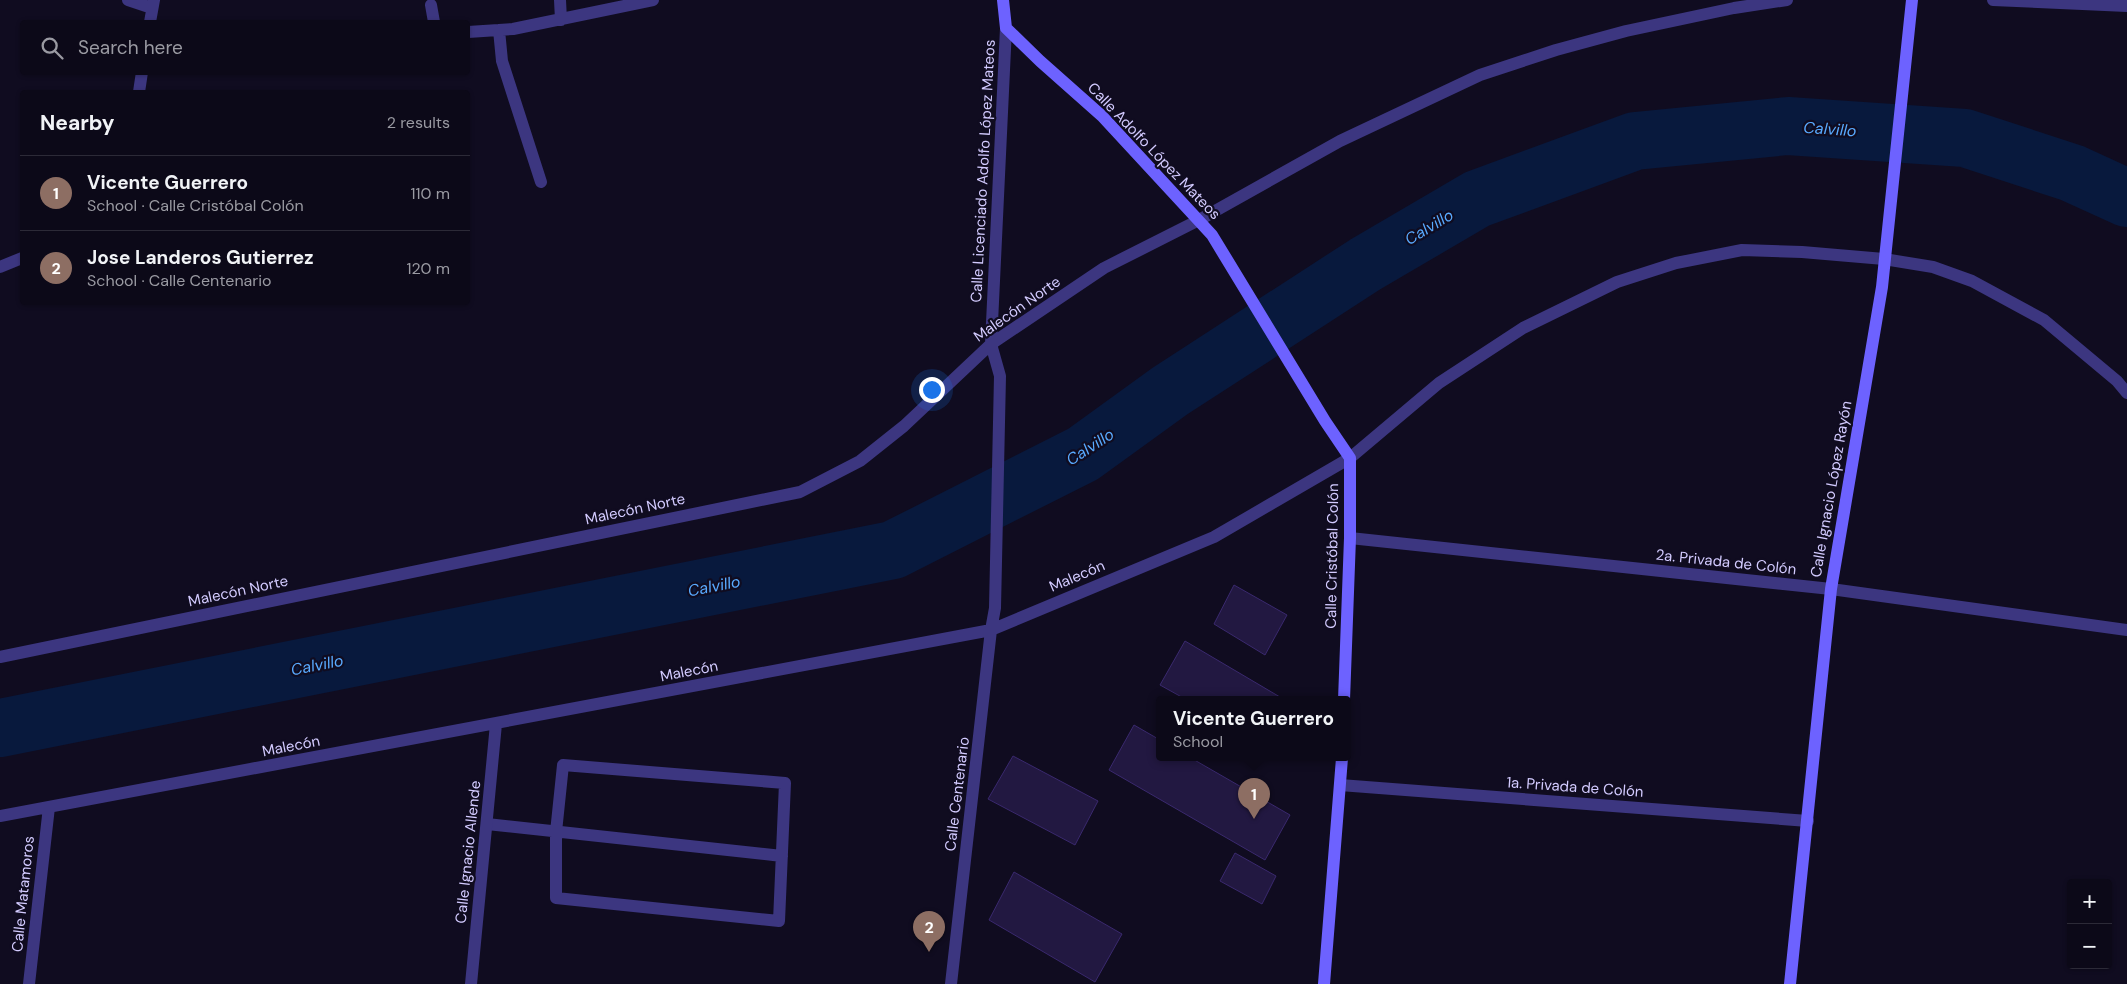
<!DOCTYPE html>
<html lang="en">
<head>
<meta charset="utf-8">
<style>
	:root { --surface:#0c0918; --page:#1a1725; --text:#f1f3f6; --muted:#9a9aa2; --line:#2c2a37; --accent:#00d1f6 }
	body { margin:0; font-family:"DM Sans",sans-serif; background:var(--page); color:var(--text) }
	.controls { position:absolute; right:15px; bottom:15px; display:grid; overflow:hidden; border-radius:5px; box-shadow:0 1px 4px #0004 }
	.controls button { width:45px; height:45px; display:grid; place-items:center; padding:0; border:0; border-bottom:1px solid var(--line); background:var(--surface); color:var(--text); font:25px sans-serif }
	.you { position:absolute; left:931px; top:389px; width:18px; height:18px; margin:-12px; border:4px solid #fff; border-radius:50%; background:#1a73e8; box-shadow:0 0 0 8px #1a73e833 }
	.badge { display:grid; place-items:center; width:32px; height:32px; border-radius:50%; background:var(--accent); color:#fff; font-size:16px; font-weight:700 }
	.pin { position:absolute; translate:-50% -41px; filter:drop-shadow(0 1px 2px #0008) }
	.pin::after { content:''; position:absolute; top:26px; width:18px; height:15px; background:inherit; clip-path:polygon(0 0,100% 0,50% 100%) }
	.popup { position:absolute; left:1156px; top:696px; width:195px; height:65px; box-sizing:border-box; display:grid; place-content:center; border-radius:5px; background:var(--surface); filter:drop-shadow(0 1px 4px #0005); font-size:16px; white-space:nowrap; color:var(--muted) }
	.popup b { font-size:19px; color:var(--text) }
	.popup::after { content:''; position:absolute; left:50%; top:100%; margin-left:-10px; border:10px solid transparent; border-top-color:var(--surface) }
	.list { margin:0; padding:0; list-style:none }
	h2 { display:flex; justify-content:space-between; align-items:center; height:65px; margin:0; padding:0 20px; font-size:21px }
	h2 small { font-size:16px; font-weight:400; color:var(--muted) }
	.list li { display:grid; grid-template-columns:32px 1fr auto; gap:15px; align-items:center; box-sizing:border-box; height:75px; padding:0 20px; border-top:1px solid var(--line) }
	.list b { display:block; font-size:19px; white-space:nowrap }
	.list p { margin:0; font-size:16px; white-space:nowrap; color:var(--muted) }
	.list em { font-size:16px; font-style:normal; color:var(--muted) }
	.icon { flex:none; width:28px; height:28px; fill:none; stroke:currentColor; stroke-width:2; stroke-linecap:round; stroke-linejoin:round }
	.map { position:relative; flex:none; width:2127px; height:984px; overflow:hidden }
	.search { position:absolute; background:var(--surface); box-shadow:0 1px 4px #0004; left:20px; top:20px; width:450px; height:55px; display:flex; align-items:center; gap:12px; box-sizing:border-box; padding:0 18px; border-radius:5px; color:var(--muted); font-size:19px }
	.panel { position:absolute; background:var(--surface); box-shadow:0 1px 4px #0004; left:20px; top:90px; width:450px; height:215px; border-radius:5px }
	.map>svg:first-child { display:block }
	.lines { fill:none; stroke-linecap:round; stroke-linejoin:round }
	.river { stroke:#08193d; stroke-width:58 }
	.building { fill:#221841; stroke:#3a296e }
	.lane { stroke:#3c3680; stroke-width:12 }
	.street { stroke:#3c3680; stroke-width:12 }
	.secondary { stroke:#6d62ff; stroke-width:12 }
	.labels { text-anchor:middle; dominant-baseline:central; stroke-width:4.5; stroke-linejoin:round; paint-order:stroke }
	.street-label { font-size:15px; fill:#d3cbff; stroke:#100c20 }
	.water-label { font-size:16px; font-style:italic; fill:#59aaff; stroke:#100c20 }
</style>
</head>
<body>
<div class="map">
<svg width="2127" height="984" viewBox="0 0 2127 984">
	<rect width="100%" height="100%" fill="#100c20"/>
	<g class="lines">
		<path class="river" d="M0,728l893,-178 190,-96 87,-63 196,-127 111,-65 158,-58 153,-15 177,12 107,35 55,25"/>
	</g>
	<path class="building" d="M1234,585l53,30 -22,40 -51,-31z
		M1185,641l100,59h-98l-27,-15z
		M1134,725l26,15v18h31l99,57 -25,45 -156,-90z
		M1013,756l85,45 -23,44 -87,-46z
		M1235,853l41,23 -14,28 -42,-23z
		M1014,872l108,62 -27,48 -106,-62z"/>
	<g class="lines">
		<path class="lane" d="M560,0l1,20
			M431,5l3,17
			M499,30l3,31 39,121
			M468,32l45,-3 140,-29
			M1831,589l296,41
			M563,765l222,18 -6,138 -223,-23v-66z
			M487,824l295,32"/>
		<path class="street" d="M128,0l24,8
			M1993,0l134,6
			M150,22l4,-22
			M139,92l3,-20
			M0,267l22,-9
			M1350,538l481,51
			M0,657l800,-165 60,-31 44,-35 87,-82 113,-76 95,-48 141,-79 140,-66 76,-25 70,-19 108,-23 53,-8
			M1340,785l468,36
			M0,816l991,-186 223,-93 136,-79 89,-75 84,-55 94,-46 59,-19 66,-13 60,2 82,7 49,8 39,14 72,39 73,61 10,12
			M29,984l20,-177
			M471,984l25,-260
			M951,984l40,-354 4,-22 5,-232 -9,-32 15,-316"/>
		<path class="secondary" d="M1003,0l3,28 34,33 62,55 110,119 113,186 25,37v80l-6,162
			M1324,984l18,-226
			M1790,984l41,-395 51,-302 30,-287"/>
	</g>
	<g class="labels">
		<g class="street-label">
			<text transform="translate(1154 151) rotate(46)">Calle Adolfo López Mateos</text>
			<text transform="translate(983 171) rotate(-87)">Calle Licenciado Adolfo López Mateos</text>
			<text transform="translate(1017 309) rotate(-35)">Malecón Norte</text>
			<text transform="translate(1831 489) rotate(-80)">Calle Ignacio López Rayón</text>
			<text transform="translate(635 509) rotate(-12)">Malecón Norte</text>
			<text transform="translate(1332 556) rotate(-89)">Calle Cristóbal Colón</text>
			<text transform="translate(1726 562) rotate(6)">2a. Privada de Colón</text>
			<text transform="translate(1077 576) rotate(-23)">Malecón</text>
			<text transform="translate(238 591) rotate(-12)">Malecón Norte</text>
			<text transform="translate(689 671) rotate(-11)">Malecón</text>
			<text transform="translate(291 746) rotate(-11)">Malecón</text>
			<text transform="translate(1575 787) rotate(4)">1a. Privada de Colón</text>
			<text transform="translate(957 794) rotate(-83)">Calle Centenario</text>
			<text transform="translate(468 852) rotate(-84)">Calle Ignacio Allende</text>
			<text transform="translate(23 894) rotate(-84)">Calle Matamoros</text>
		</g>
		<g class="water-label">
			<text transform="translate(1830 129) rotate(4)">Calvillo</text>
			<text transform="translate(1429 227) rotate(-31)">Calvillo</text>
			<text transform="translate(1090 447) rotate(-33)">Calvillo</text>
			<text transform="translate(714 586) rotate(-11)">Calvillo</text>
			<text transform="translate(317 665) rotate(-11)">Calvillo</text>
		</g>
	</g>
</svg>
<div class="controls">
<button>+</button>
<button>−</button>
</div>
<div class="you"></div>
<div class="pin badge" style="left:1254px;top:819px;background:#8d6e63">1</div>
<div class="popup"><b>Vicente Guerrero</b>School</div>
<div class="pin badge" style="left:929px;top:952px;background:#8d6e63">2</div>
<div class="search"><svg class="icon" aria-label="search" viewBox="0 0 24 24"><circle cx="10" cy="10" r="6"/><path d="M15 15l6 6"/></svg>Search here</div>
<section class="panel">
<h2>Nearby<small>2 results</small></h2>
<ul class="list">
<li><span class="badge" style="background:#8d6e63">1</span><div><b>Vicente Guerrero</b><p>School · Calle Cristóbal Colón</p></div><em>110 m</em></li>
<li><span class="badge" style="background:#8d6e63">2</span><div><b>Jose Landeros Gutierrez</b><p>School · Calle Centenario</p></div><em>120 m</em></li>
</ul>
</section>
</div>
</body>
</html>
